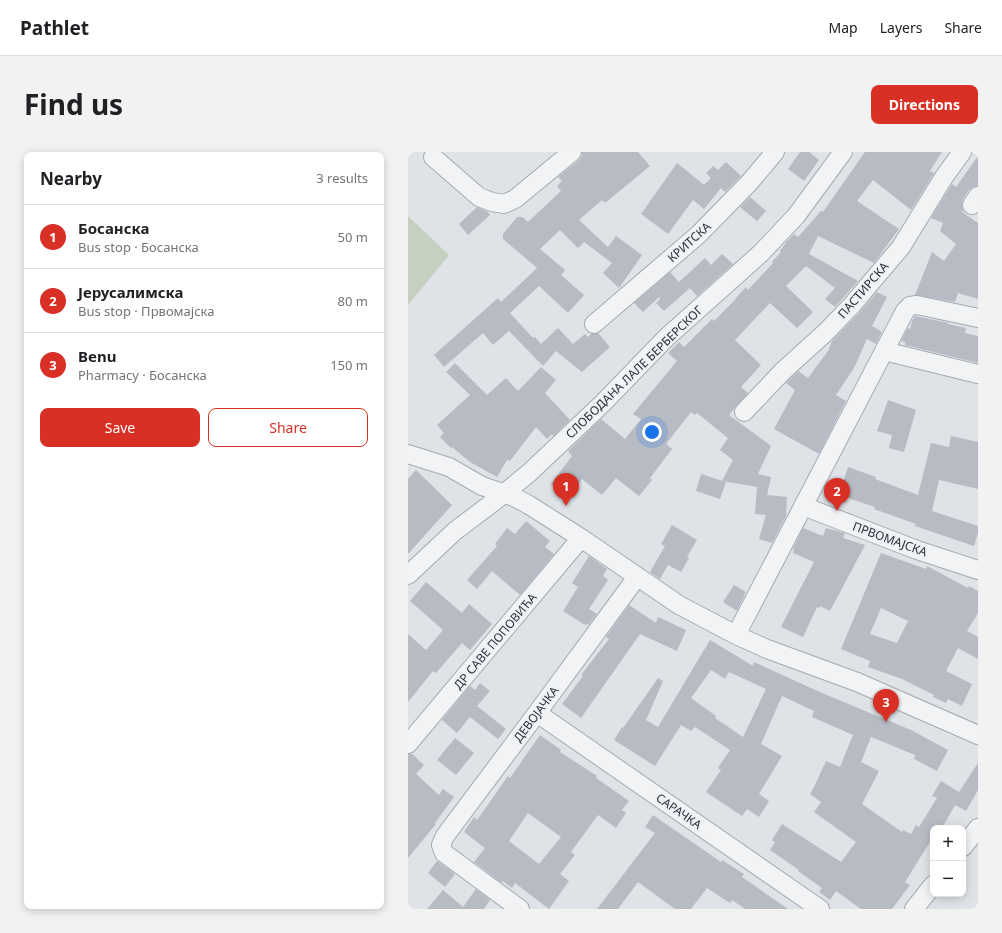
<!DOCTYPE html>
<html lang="en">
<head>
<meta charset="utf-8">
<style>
	:root { --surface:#fff; --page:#f2f2f2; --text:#202124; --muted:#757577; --line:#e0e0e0; --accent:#d93025 }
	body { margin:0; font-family:"Noto Sans",sans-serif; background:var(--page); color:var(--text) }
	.controls { position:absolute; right:12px; bottom:12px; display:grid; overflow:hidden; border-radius:8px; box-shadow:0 2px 10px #0003 }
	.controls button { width:36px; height:36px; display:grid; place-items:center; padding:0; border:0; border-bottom:1px solid var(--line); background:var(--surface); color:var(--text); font:20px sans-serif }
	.you { position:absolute; left:244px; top:280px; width:14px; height:14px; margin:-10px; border:3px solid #fff; border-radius:50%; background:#1a73e8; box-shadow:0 0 0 6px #1a73e833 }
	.badge { display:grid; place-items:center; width:26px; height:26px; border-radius:50%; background:var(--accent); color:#fff; font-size:13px; font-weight:700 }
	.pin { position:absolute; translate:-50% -33px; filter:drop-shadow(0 1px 2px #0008) }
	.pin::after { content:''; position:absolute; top:21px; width:14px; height:12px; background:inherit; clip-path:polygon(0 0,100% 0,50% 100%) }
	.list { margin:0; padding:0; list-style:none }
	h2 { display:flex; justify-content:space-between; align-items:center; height:52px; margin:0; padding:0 16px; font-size:17px }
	h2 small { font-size:13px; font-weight:400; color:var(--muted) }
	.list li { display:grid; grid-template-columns:26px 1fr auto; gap:12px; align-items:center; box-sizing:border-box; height:64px; padding:0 16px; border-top:1px solid var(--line) }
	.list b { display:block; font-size:15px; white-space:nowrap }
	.list p { margin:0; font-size:13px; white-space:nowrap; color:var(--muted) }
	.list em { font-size:13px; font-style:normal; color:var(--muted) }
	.actions { display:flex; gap:8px; padding:12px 16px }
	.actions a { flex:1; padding:9px 0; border:1px solid var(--accent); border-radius:8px; text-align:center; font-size:14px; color:var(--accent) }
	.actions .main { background:var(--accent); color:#fff }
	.map { position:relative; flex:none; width:570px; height:757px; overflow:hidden; border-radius:8px }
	header { display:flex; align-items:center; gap:24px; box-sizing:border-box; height:56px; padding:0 20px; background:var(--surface); border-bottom:1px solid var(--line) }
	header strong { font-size:19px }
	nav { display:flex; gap:22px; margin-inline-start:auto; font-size:14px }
	.intro { display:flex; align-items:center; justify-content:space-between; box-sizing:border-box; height:96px; padding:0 24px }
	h1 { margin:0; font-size:28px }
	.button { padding:10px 18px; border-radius:8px; background:var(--accent); color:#fff; font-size:14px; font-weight:700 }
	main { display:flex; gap:24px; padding:0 24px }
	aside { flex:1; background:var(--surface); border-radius:8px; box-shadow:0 2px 10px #0003 }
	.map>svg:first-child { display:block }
	.green { fill:#c5d0c1 }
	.building { fill:#b7bbc3; fill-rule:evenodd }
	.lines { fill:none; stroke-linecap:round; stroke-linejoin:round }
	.minor-casing { stroke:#a5a9b0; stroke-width:20 }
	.minor { stroke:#f1f3f5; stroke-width:18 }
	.labels { text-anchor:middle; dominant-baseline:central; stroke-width:3.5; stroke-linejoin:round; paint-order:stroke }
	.street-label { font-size:12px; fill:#29303c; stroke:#eef1f4 }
</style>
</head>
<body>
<header>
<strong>Pathlet</strong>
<nav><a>Map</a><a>Layers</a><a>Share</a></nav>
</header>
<div class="intro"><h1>Find us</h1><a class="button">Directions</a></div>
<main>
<aside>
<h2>Nearby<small>3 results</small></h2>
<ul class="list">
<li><span class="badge">1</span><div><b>Босанска</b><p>Bus stop · Босанска</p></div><em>50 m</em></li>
<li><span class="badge">2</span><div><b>Јерусалимска</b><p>Bus stop · Првомајска</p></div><em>80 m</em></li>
<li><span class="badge">3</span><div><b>Benu</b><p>Pharmacy · Босанска</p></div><em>150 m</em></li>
</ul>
<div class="actions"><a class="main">Save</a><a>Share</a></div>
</aside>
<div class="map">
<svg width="570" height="757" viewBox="0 0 570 757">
	<rect width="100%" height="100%" fill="#dfe2e7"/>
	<path class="green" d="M0,64l41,39 -41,50z"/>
	<path class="building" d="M174,0h56l12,14 -45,37 -3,-3 -23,20 29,27 8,-11 26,19 -23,33 -16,-15 9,-10 -28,-21 -6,6 -18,-18 -20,19 25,21 -4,5 23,20 -16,18 -29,-27 -29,27 23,25 2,-1 6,7 17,-16 15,16 12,-10 3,3 3,-3 7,-1 12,14 -28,25 -26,-21 -13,15 -34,-35 -16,14 -10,-12 -39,34 -10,-12 64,-57 3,4 36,-34 -34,-29v-5l14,-17h5l6,5 33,-31 -4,-5 5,-5 -4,-4 21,-17 3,-4z
		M392,0h9l10,8 -15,21 -16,-12z
		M457,0h77l-12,19 4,2 -23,37 -38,-30 -16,21 42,28 -25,34 -56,-27 -9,18 49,27 -23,26 -10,-8 10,-11 -29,-22 -20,20 27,26 -16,16 -27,-25 -35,37 26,25 -20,22 7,6 -19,22 42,31 -13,28 13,3 -4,18 20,2 -1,19 -14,27 -13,-4 7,-24 -11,-1 2,-27 -35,-6 11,-21 -13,-10 8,-12 -31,-25 -2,2 -4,-3 -25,32 6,5 -22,29 2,2 -13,16 -23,-18 -14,17 -20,-16 -14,18 -17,-13 21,-28 -4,-5 33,-32 24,20 16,-20 -8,-5 44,-53 -9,-8 11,-11 5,5 28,-28 2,2 22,-22h-1l11,-12 2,3 25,-27 -1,-1 9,-10 -1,-1 7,-10 7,-7 4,3 23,-26 2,1z
		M570,4v30l-5,1 -4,3 -6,9 -1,6 1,5 -1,2 16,11v76l-20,-6 -3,9 -40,-7 17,-43 12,9 12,-17 -16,-13 3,-8 -12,-5 21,-34 4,3z
		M318,10l15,14 -16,16 -4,-4 -17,21 -11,-9 -25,34 -27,-20 36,-51 27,22 7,-7 -5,-5 7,-7 5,4z
		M342,45l16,14 -9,10 -17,-14z
		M69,55l11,5 2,3 -22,20 -9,-11z
		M314,102l11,10 -36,32 -7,-8 -26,23 -8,-8 4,-4 -1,-2 -16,15 -9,-9 36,-31 9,10 26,-24 6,7z
		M469,140l10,5 -15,29 10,6 -6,12 -9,-5 -13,29 -18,27 10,6 -27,53 -45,-25 21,-39 -9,-7 12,-12 10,7 20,-27 4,-10 28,-29z
		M507,164l34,7 -1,1 18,4 -1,5 13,3v27l-73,-18v-3l-4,-1 7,-13 2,1 2,-8z
		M47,211l32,32 19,-17 12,13 23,-24 15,13 -11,13 25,27 -17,16 -1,-2 -5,5 -11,-12 -26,34 -3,-1 -10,17 -27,-15 -18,-15 -1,1 -11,-11 4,-4 -7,-8 33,-30 -24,-23z
		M480,248l28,10 -12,42 -15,-4 3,-13 -15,-4z
		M543,284l27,6v47l-39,-9 -7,31 46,15v7l-4,13 -59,-20 1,-2 -42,-15 1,-2 -36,-12 9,-28 28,10 -1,2 43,16 13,-52 18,4z
		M8,318l36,35 -44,49v-75z
		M293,322l25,8 -6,17 -24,-8z
		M118,369l24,20 -5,6 9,7 -34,41 -28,-24 -15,18 -10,-9 30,-34 -2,-2 12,-16 8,6z
		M264,373l25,15 -10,17 2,1 -8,14 -13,-7 -8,14 -10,-7 15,-26 -4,-2z
		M395,376l20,8 3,-8 19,5 -2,5 22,7 -35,66 -10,-5 -1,2 -2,-1 -14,30 -22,-10 33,-65 -21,-9 1,-3 -1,-1z
		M473,401l45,16 1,-3 41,22 1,-2 9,5v22l-11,18 11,6v22l-20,-11 -12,23 26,13 -10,22 -14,-7 -2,4 -13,-6 1,-2 -32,-16 -34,-12 2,-6 -29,-12zM473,456l27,13 -11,22 -27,-9z
		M181,404l18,13 -4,7 5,4 -19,29 8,5 -9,11 -2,-1 -1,1 -22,-14 15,-24 -6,-4z
		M18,430l36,31 7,-9 23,20 -22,26 -8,-7 -26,30 -3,-2 -25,31v-68l18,16 17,-20 -33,-29z
		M326,433l12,7 -9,19 -14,-9z
		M221,453l27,18 2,-6 28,13 -9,21 -37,-17 -59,84 -19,-14 21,-28 -2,-1 28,-36 -3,-2z
		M302,488l43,26 1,-4 68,31 89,37 37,20 -11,21 -23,-12 1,-4 -44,-18 -10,25 18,9 -17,33 40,28 1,-2 8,4 5,-9 3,2 18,-29 -5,-2 9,-15 18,11 19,-29v27l-12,21 -11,-6 -13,23h-9v9l-28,45 5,3 -18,24h-31l-25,-18 -6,9 -11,-8 3,-4 -24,-17 1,-1 -29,-20 5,-8 -3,-2 10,-16 59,38 15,-20 -42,-30 7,-10 -11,-8 4,-7 12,-26 14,6 13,-32 -41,-18 2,-6 -32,-15 -21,48 21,12 -23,38 10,7 -10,16 -12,-8 -5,7 -36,-24 15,-22 -3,-2 12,-18 -35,-23 -4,4 -10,-6 -26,41 -41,-26 8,-13 1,1 35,-50 5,3 -17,39 12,7zM303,518l14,9 4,-7 37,17 -23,48 -28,-19 1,-2 -25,-18z
		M72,531l10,8 -13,15 29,23 -8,10 -28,-22 -13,16 -15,-13 28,-34 5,4z
		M132,583l21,15 -1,2 37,24 -1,2 33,23 -7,9 4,3 -10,15 -18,-13 -27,37 4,3 -15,19 9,7 -20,28 -34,-26 -3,5 -9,-7 -1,2 -28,-21 11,-14 -21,-16 10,-15 3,3 31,-44 2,2zM120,661l33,24 -22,27 -30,-23z
		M47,586l19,15 -18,22 -19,-15z
		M0,602h4l12,11 -8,9 23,21 4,-6 11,8 -19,26 1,1 -28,34z
		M245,663l68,47 1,-2 22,14 -2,3 46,32h-43l-13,-9 -2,3 -23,-15 -16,21h-16l-37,-27 -20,27h-21l58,-76 -10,-6z
		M29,709l18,13 -10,13 -17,-14z
		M68,737l14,11 -6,9h-57l16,-19 20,17z"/>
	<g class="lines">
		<g class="minor-casing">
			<path id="minor" d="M25,5l46,40 13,5 12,2 11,-5 57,-47
				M564,53l6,-9
				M186,172l104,-89 51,-52 26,-31
				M476,199l94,23
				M336,260l39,-41 43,-39 26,-27 16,-19 33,-39 43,-70 18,-25
				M0,302l41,13 33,19 32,11 15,8 52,33 98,67 57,30 31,14 90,33 121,53
				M395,354l114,44 61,20
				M0,423l47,-44 41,-31 33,-27 73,-69 64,-66 95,-85 35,-37 47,-64
				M328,483l169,-324 5,-5 7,-1 61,13
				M129,561l283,196
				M0,592l173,-206
				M555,695l15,-19
				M112,757l-76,-56 -3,-8 4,-9 92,-123 100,-136
				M506,757l19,-24"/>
		</g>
		<use href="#minor" class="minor"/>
	</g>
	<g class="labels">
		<g class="street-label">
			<text transform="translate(281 90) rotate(-42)">КРИТСКА</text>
			<text transform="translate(455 138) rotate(-49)">ПАСТИРСКА</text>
			<text transform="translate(226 220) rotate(-44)">СЛОБОДАНА ЛАЛЕ БЕРБЕРСКОГ</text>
			<text transform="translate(482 387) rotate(20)">ПРВОМАЈСКА</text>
			<text transform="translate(87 489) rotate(-50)">ДР САВЕ ПОПОВИЋА</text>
			<text transform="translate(128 562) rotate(-53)">ДЕВОЈАЧКА</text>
			<text transform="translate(271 659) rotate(35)">САРАЧКА</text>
		</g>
	</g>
</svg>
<div class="controls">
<button>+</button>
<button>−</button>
</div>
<div class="you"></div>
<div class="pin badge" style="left:158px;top:354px">1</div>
<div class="pin badge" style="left:429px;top:359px">2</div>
<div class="pin badge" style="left:478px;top:570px">3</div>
</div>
</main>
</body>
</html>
